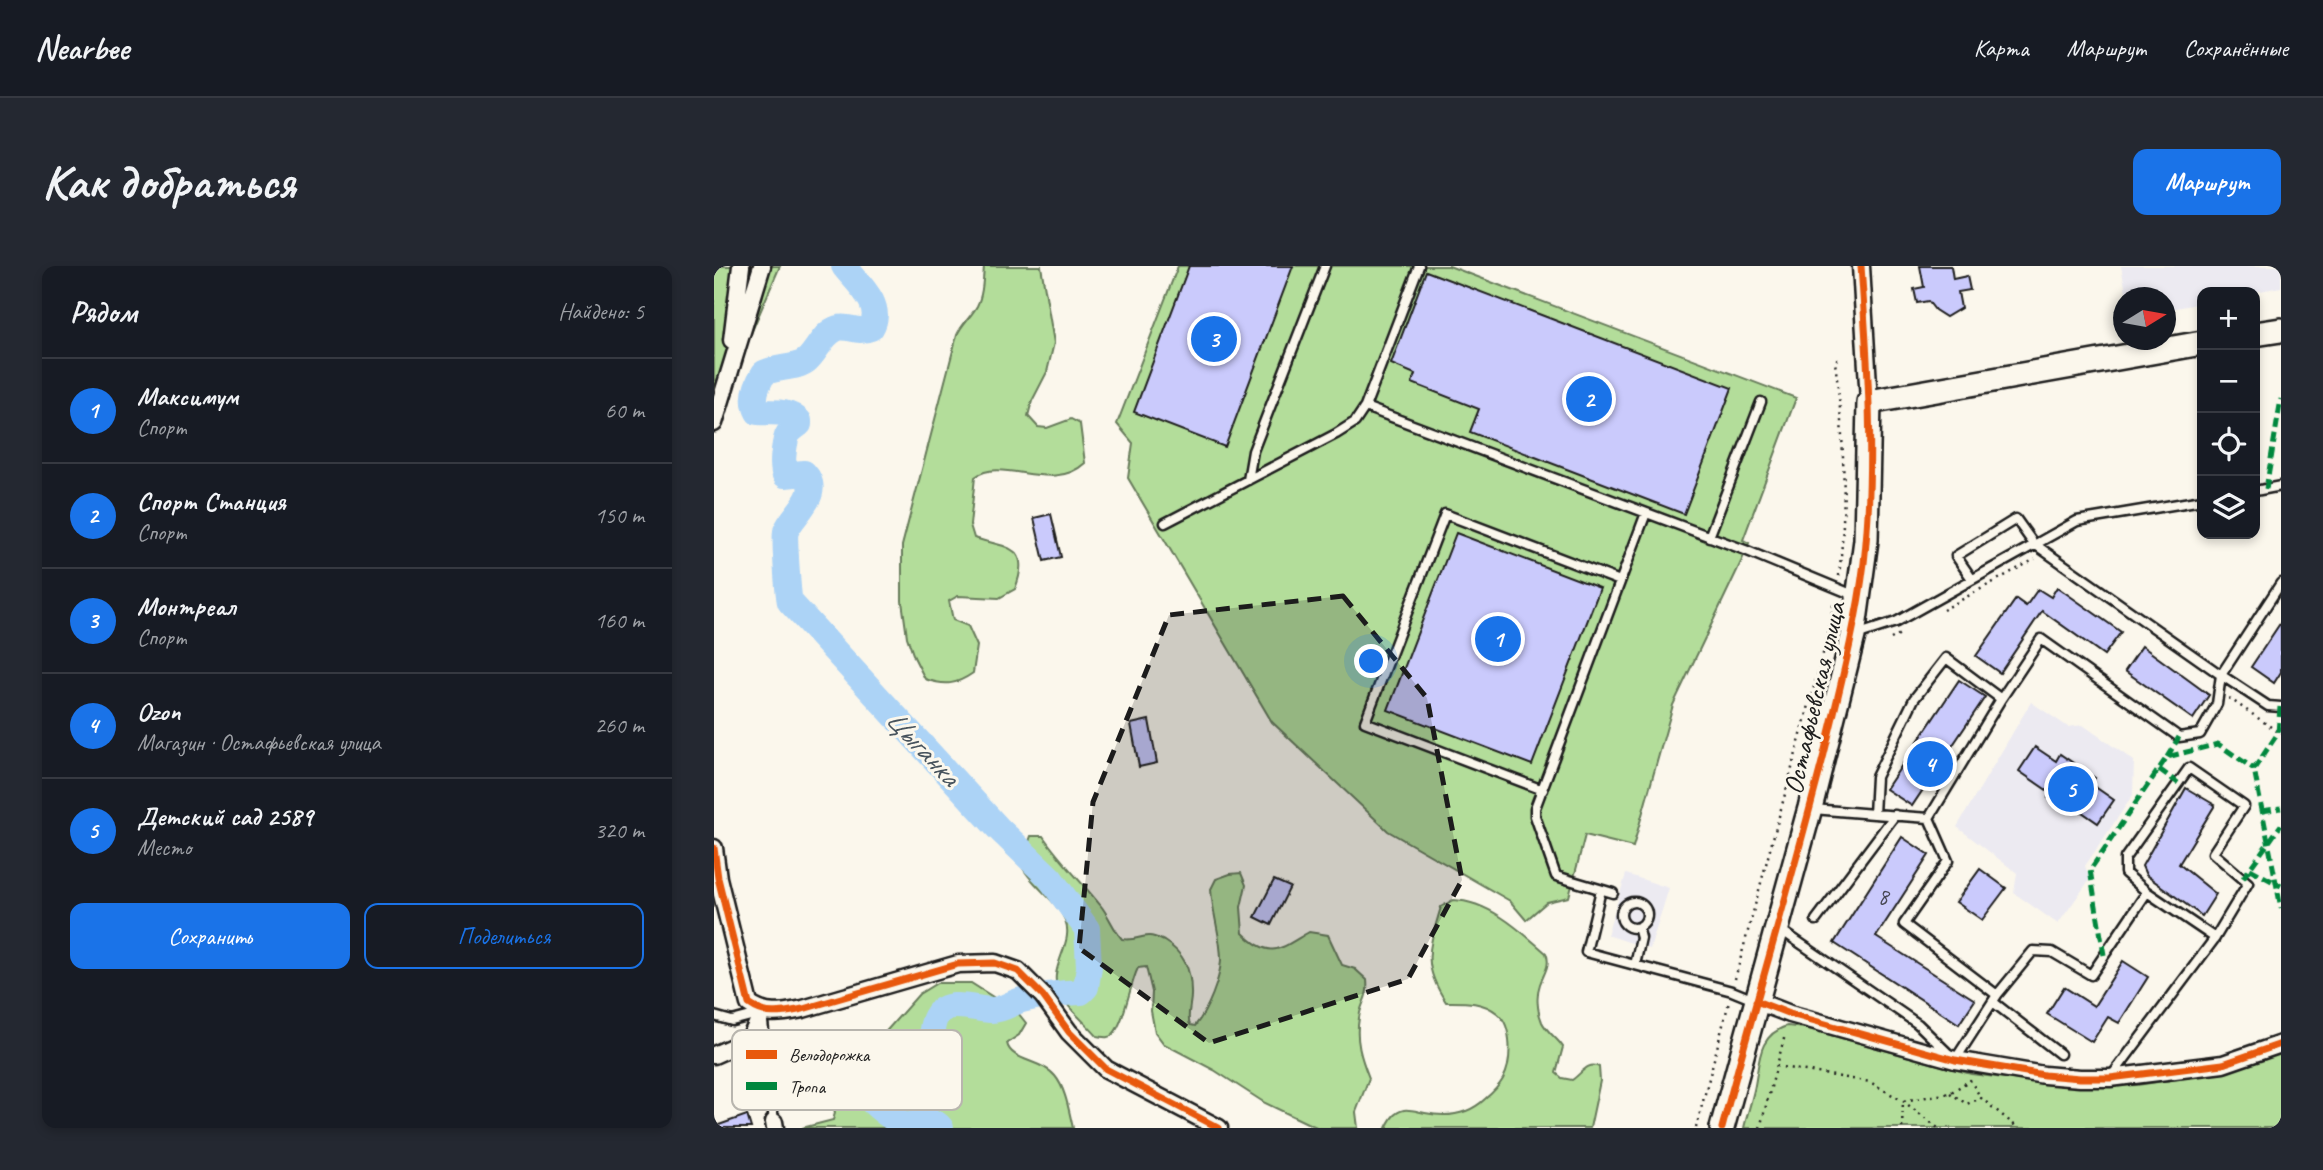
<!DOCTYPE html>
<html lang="ru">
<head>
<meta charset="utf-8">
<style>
	:root { --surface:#171b24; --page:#242831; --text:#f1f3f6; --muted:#9ea1a6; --line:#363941; --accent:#1a73e8 }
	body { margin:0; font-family:Caveat,sans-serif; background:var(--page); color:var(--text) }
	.controls { position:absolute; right:21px; top:21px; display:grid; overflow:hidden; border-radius:14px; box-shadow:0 4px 10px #0003 }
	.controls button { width:63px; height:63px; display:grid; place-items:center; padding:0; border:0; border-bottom:2px solid var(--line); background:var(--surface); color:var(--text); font:35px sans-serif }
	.compass { position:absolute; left:1399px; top:21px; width:63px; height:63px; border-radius:50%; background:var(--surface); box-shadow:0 4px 10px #0003; rotate:79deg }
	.you { position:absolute; left:658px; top:396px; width:24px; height:24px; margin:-18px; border:5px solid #fff; border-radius:50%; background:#1a73e8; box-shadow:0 0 0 10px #1a73e833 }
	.badge { display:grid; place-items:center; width:46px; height:46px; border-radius:50%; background:var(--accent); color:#fff; font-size:23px; font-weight:700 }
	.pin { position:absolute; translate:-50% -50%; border:4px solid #fff; box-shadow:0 2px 7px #0006 }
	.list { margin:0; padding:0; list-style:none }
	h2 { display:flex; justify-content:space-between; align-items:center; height:91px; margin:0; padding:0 28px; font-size:30px }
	h2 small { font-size:23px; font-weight:400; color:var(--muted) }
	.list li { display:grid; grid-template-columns:46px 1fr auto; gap:21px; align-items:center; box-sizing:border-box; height:105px; padding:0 28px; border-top:2px solid var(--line) }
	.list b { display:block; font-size:26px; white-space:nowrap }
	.list p { margin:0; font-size:23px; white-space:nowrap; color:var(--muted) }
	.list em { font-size:23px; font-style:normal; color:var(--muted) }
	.actions { display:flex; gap:14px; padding:21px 28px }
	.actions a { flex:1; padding:16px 0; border:2px solid var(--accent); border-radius:14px; text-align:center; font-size:24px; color:var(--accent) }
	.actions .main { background:var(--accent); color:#fff }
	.icon { flex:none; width:38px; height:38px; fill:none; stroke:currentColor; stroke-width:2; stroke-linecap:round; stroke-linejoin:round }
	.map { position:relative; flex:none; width:1567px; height:862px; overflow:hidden; border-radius:14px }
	header { display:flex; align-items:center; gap:42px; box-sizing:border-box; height:98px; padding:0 35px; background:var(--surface); border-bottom:2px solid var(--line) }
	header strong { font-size:33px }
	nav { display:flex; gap:38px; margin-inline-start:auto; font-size:24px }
	.intro { display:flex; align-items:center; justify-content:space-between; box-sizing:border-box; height:168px; padding:0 42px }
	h1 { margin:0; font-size:49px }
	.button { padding:18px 32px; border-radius:14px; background:var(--accent); color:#fff; font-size:24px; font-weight:700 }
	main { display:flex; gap:42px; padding:0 42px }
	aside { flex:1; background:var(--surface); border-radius:14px; box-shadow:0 4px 10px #0003 }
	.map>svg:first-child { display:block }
	.built { fill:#eceaf1 }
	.green { fill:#b3dd9a; stroke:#687c5b; stroke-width:2 }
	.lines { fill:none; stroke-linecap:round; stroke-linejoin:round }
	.river { stroke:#acd3f6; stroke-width:26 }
	.building { fill:#cacafc; stroke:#1c1c1c; stroke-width:2 }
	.lane-casing { stroke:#1c1c1c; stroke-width:13 }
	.street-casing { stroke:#1c1c1c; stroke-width:21 }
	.secondary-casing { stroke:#1c1c1c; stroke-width:28 }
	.path { stroke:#1c1c1c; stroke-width:2.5; stroke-dasharray:2 5; stroke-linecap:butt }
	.lane { stroke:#fbf7ec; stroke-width:8 }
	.street { stroke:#fbf7ec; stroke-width:16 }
	.secondary { stroke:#fbf7ec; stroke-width:23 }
	.quiet { stroke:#00873e; stroke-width:5; stroke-dasharray:10 5; stroke-linecap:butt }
	.cycleway-casing { stroke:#fbf7ec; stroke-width:11 }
	.cycleway { stroke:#e8590c; stroke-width:7 }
	.marked { fill:#1c1c1c; fill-opacity:0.2; stroke:#1c1c1c; stroke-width:5; stroke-dasharray:14 9; stroke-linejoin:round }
	.labels { text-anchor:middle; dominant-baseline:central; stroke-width:6; stroke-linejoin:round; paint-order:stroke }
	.number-label { font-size:24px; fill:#484854 }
	.street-label { font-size:28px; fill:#1c1c1c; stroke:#fbf7ec }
	.water-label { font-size:30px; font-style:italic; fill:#47535d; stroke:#fbf7ec }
	.key { fill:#fbf7ec; stroke:#b8b5ae; stroke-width:2 }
	.key-label { font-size:19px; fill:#1c1c1c }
</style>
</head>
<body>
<header>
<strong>Nearbee</strong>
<nav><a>Карта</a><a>Маршрут</a><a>Сохранённые</a></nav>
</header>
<div class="intro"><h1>Как добраться</h1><a class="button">Маршрут</a></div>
<main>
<aside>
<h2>Рядом<small>Найдено: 5</small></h2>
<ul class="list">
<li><span class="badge">1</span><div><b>Максимум</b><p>Спорт</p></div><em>60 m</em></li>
<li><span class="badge">2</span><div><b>Спорт Станция</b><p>Спорт</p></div><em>150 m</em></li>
<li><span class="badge">3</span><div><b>Монтреал</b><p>Спорт</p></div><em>160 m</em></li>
<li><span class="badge">4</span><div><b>Ozon</b><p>Магазин · Остафьевская улица</p></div><em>260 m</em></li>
<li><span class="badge">5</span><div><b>Детский сад 2589</b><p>Место</p></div><em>320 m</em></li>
</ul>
<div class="actions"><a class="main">Сохранить</a><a>Поделиться</a></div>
</aside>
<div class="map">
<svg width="1567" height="862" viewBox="0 0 1567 862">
	<rect width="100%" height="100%" fill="#fbf7ec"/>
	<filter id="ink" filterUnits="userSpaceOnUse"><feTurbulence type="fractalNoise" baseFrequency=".0143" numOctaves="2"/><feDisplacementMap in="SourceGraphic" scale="14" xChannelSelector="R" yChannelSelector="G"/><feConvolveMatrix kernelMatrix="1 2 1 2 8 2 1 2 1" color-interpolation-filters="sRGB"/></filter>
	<g filter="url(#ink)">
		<path class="built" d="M1407,0h160v21l-26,5h-53v11l-36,7 -1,-12 -38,-1z
			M1317,436l37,25 15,-2 51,36 -1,34 -48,71 5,13 -32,45 -44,-31 3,-20 -60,-46z
			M912,608l43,14 -19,61 -43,-14z"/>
		<path class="green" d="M0,0h66l-66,153z
			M270,0h57l13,77 -7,29 -15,29 -4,15 10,11 9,1 24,-9 9,5 5,39c-33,31 -83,-7 -110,14l-5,48 4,13c33,10 58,7 41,51l-16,9 -41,-2 -9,5 4,19 15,6 9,20 -4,27c-17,12 -28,13 -48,6l-11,-22 -7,-20 -5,-36v-55l55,-211c5,-11 14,-18 20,-29 6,-12 6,-27 7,-40z
			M464,0h271l347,132 -53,142 6,3 -7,17 -69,145 -40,142 -48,-12 -16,62 -22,5 -21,18 -16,-19 -122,-70 -116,-109 -144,-244 5,-35 -16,-19z
			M317,570h12c17,25 39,46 58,70 8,10 12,23 21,33 13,2 17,-3 27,-3 5,0 11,3 15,5 20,12 27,28 27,51 1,11 -5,23 -1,33l5,1c13,-16 25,-46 26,-66 0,-24 -9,-48 -10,-71l5,-10 14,-5 11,-1 5,12 -5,22 2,26c28,28 38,15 66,-1l19,3 14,30 13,4 12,11c2,18 -6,22 -8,38 -4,22 2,40 10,60l-13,34 2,16h-39l-12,-5 -42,-20 -51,-33 -50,-26 -9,-12 -4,-21 1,-19 -6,-25 -8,1c-8,16 -14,56 -25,66 -4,5 -10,3 -16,2 -12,-14 -31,-29 -39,-46 -10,-23 17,-47 7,-70 -10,-22 -33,-34 -44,-55z
			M739,634c36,1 68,31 93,53 5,12 -2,20 -6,31 -4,11 -3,26 2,38 4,9 15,16 21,25l-7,26 6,5 10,2c9,-6 16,-19 27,-13l1,14 -10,47h-204c4,-8 8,-16 18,-18 6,-1 15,2 21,3 23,5 43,2 60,-14 6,-5 14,-13 18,-20 9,-16 10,-54 -6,-66 -15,-12 -33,-11 -51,-11 -25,-38 -17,-54 -5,-95z
			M223,717h34l47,30 8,10 -7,12 -12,8c3,18 35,17 48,33 11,13 14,36 18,52h-271l31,-8 2,-7 -4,-19 2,-20 48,-37 38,-43z
			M1073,760l18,2 166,46 108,13 58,-2 81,-12 63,-22v77h-537c3,-13 7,-25 10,-38 6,-26 2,-54 33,-64z"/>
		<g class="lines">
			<path class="river" d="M130,0c13,17 41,39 27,62 -15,6 -21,-3 -33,0 -14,4 -21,23 -31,32 -10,9 -30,6 -43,13 -7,11 -13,26 -6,39 15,1 29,-3 41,9v3c-4,3 -10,7 -12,12 -3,9 -6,31 -2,39l19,-2c20,21 -11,40 -18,58 -2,6 2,64 4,71l208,226 52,50 37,51 2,38 -3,20 -5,5c-20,1 -40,3 -59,8 -10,2 -18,10 -30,10 -16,0 -44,-12 -55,5 -10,14 -1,39 -18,49 -16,9 -42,-25 -58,4 -3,5 -4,10 -2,15 3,13 34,39 47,41 13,2 26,-8 35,4"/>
		</g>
		<path class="building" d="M475,0h104l-68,181 -91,-35z
			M1206,0h31l2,13 14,-3 3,14 -12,2 3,16 -15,9 -11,-7 -7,-9 -11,2 -3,-14 10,-2z
			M712,5l306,117 -48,126 -214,-82 9,-23 -67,-26 3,-9 -24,-10z
			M337,248l10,43 -17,4 -10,-43z
			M742,267l144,55 -68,177 -144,-55z
			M1343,321l64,45 -17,23 -62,-44 -42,62 -24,-17 40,-57 10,7 12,-17 13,8z
			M1567,356v50l-7,11 -23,-16z
			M1428,380l67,49 -16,24 -68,-48z
			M1245,414l26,17 -73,109 -26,-17z
			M435,454l8,43 -18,4 -8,-43z
			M1321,481l21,14 4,-7 35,24 -4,6 23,16 -16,23 -32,-22 -4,6 -14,-9 3,-5 -32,-22z
			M1472,522l29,17 -36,59 37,30 -14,22 -56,-41 -4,-9z
			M1188,571l27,18 -53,82 99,63 -16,24 -125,-81z
			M1266,603l26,19 -24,32 -26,-18z
			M560,614l16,7 -19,38 -16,-8z
			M1409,695l25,16 -29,46 -11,-6 -16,25 -45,-28 17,-27 30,19z
			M33,849l4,13h-35v-2z"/>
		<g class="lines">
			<g class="lane-casing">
				<path id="lane" d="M651,141l380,143 111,46
					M534,214l5,-29 72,-185
					M1541,225l26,-5
					M451,257l171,-89 19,-12 10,-15 54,-141
					M995,271l52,-135
					M1258,313l-16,-23 60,-37 17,24 188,132 47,31 13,1
					M1142,369l40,-13 181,-101 125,-21
					M1287,433l40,-60 138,98 21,-3 17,-30 4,-29 60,-92
					M829,524l-178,-68 80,-208 175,67
					M1099,543l61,5 2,-37 38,-78 32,-41 55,41 -72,119 -55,-4
					M887,624l-15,62 146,39 22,9
					M1433,626l-22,-19v-15l64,-90 55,38 -31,47 35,30 -33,55
					M899,627l-57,-17 -21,-60v-8l111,-295
					M907 649a13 13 0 1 1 26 0a13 13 0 1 1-26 0Z
					M1102,654l79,-105
					M1064,662l140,96 37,36 42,-65 -93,-71 44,-63 -19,-43
					M921,699l6,-27 -3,-11
					M1283,729l36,-44 19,1 39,23 56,-83 68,46 -104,139
					M1279,736l67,52
					M0,750l18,5 30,-8 12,109"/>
			</g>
			<g class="street-casing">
				<path id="street" d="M1147,0l8,136
					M18,74l9,-74
					M0,157l48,-157
					M0,582l4,30 31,126c18,13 33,9 54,5l155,-45 37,-1 23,8 25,25 26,36 37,37 113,59
					M1042,735l34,13 165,46 89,15 36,3h30l113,-14 58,-20
					M0,789l36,-16 12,-26
					M60,856l1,6"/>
			</g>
			<g class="secondary-casing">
				<path id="secondary" d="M1541,68l26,-4
					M1008,862l88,-320 43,-172 13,-96 3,-138 333,-59"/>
			</g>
			<path class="path" d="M1125,310c8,-71 5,-143 -4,-214l5,-7
				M1229,344l92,-51
				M1177,373l9,-5
				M1515,432l52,36
				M1021,713l93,-344 6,-35
				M1062,800l94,16 33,19 35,27
				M1236,827l17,11 14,-6
				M982,862l33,-126
				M1046,862l25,-93
				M1188,862l1,-27 47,-8 20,-13 11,18 37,30"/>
			<use href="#lane" class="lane"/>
			<use href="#street" class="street"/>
			<use href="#secondary" class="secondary"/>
			<path class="quiet" d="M1552,223l15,-90
				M1566,441l-2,26 -24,36 27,139
				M1453,491l12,-20
				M1445,503l19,14
				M1548,545l19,-3
				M1536,603l31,17
				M1529,612l38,-53
				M1390,689l-14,-85 77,-113 51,-13 36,25"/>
			<g class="cycleway-casing">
				<path id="cycleway" d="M0,582l4,30 31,126c18,13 33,9 54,5l155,-45 37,-1 23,8 25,25 26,36 37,37 113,59
					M1042,735l34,13 165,46 89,15 36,3h30l113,-14 58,-20
					M1008,862c33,-125 70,-248 102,-374 15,-63 32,-126 40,-191 11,-99 4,-199 -3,-297"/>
			</g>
			<use href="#cycleway" class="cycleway"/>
		</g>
	</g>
	<path class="marked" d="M629,330l84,102 35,182 -54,99 -199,64 -130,-95 14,-146 76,-187z"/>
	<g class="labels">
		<g class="number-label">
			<text x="1169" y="630">8</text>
		</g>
		<g class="street-label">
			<text transform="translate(1100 432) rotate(-77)">Остафьевская улица</text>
		</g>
		<g class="water-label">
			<text transform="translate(209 481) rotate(47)">Цыганка</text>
		</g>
	</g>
	<rect x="18" y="764" width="230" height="80" rx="10" class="key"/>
	<rect x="32" y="784" width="31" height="9" fill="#e8590c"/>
	<rect x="32" y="816" width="31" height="8" fill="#00873e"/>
	<g class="key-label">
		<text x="75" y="795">Велодорожка</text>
		<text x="75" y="827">Тропа</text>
	</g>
</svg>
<div class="controls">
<button>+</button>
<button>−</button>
<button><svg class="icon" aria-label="locate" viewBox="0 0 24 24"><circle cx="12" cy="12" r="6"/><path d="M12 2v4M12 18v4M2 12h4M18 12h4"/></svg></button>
<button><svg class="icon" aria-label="layers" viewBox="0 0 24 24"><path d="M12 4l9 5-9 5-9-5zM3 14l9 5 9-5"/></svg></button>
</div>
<svg class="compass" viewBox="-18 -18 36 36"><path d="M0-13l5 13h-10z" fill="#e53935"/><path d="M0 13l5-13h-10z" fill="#9ea1a6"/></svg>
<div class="you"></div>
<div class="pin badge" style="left:784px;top:373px">1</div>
<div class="pin badge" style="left:875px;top:133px">2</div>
<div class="pin badge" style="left:500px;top:73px">3</div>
<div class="pin badge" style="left:1216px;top:498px">4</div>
<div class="pin badge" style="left:1357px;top:523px">5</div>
</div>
</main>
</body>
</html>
